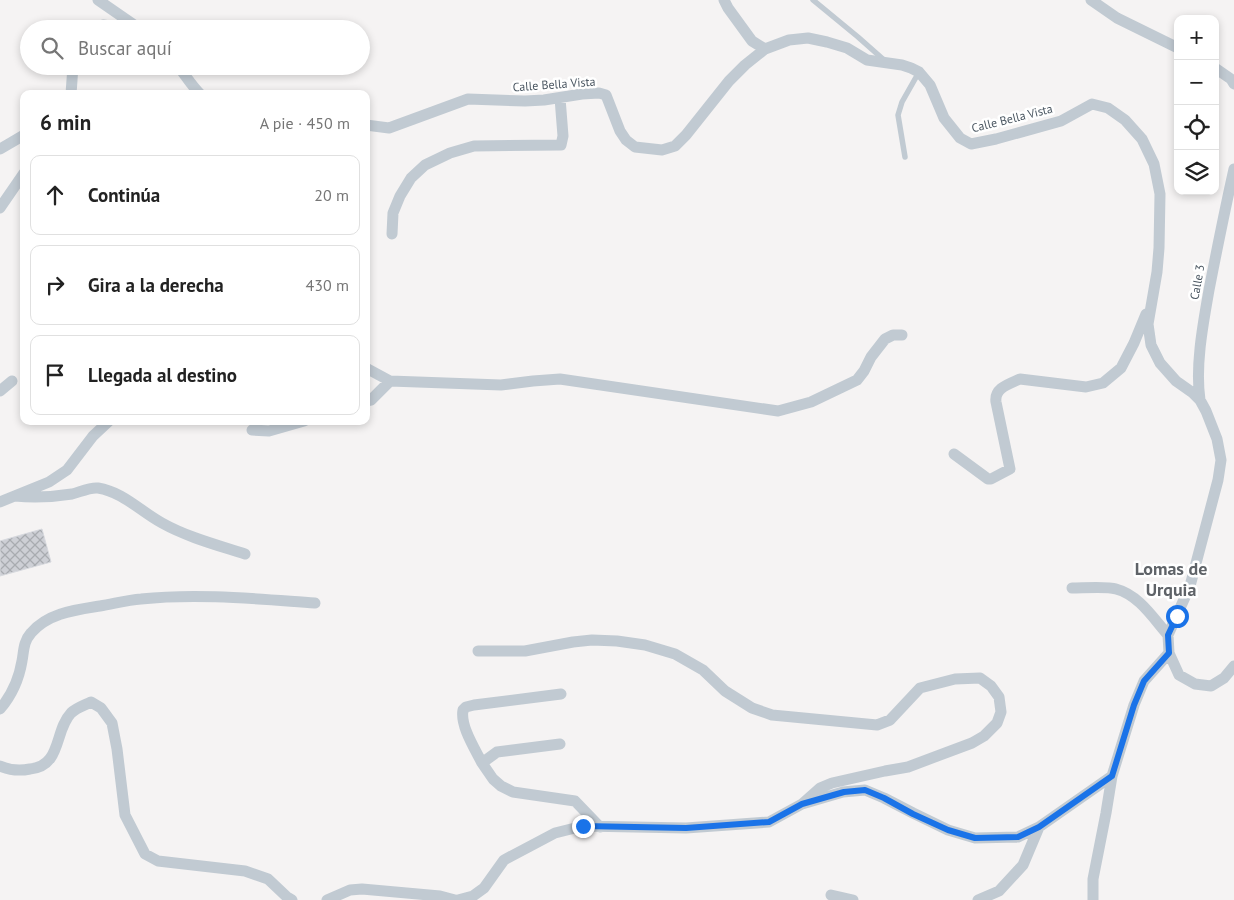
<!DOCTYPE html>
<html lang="es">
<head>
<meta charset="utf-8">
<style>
	:root { --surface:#fff; --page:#f6f6f6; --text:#222; --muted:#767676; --line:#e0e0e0 }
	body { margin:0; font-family:"PT Sans",sans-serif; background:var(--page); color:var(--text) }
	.controls { position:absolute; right:15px; top:15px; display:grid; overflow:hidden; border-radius:10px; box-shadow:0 2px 8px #0003 }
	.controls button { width:45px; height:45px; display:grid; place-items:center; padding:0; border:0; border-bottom:1px solid var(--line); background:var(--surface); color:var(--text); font:25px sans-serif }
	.stop { position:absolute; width:15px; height:15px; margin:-11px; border:4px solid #1a73e8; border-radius:50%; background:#fff }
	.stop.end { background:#1a73e8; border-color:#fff; box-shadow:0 1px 5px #0008 }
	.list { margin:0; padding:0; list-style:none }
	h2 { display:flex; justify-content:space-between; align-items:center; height:65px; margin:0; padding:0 20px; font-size:21px }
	h2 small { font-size:16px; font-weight:400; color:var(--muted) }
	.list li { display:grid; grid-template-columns:32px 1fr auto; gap:15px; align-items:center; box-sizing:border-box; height:80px; margin:0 10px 10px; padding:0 10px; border:1px solid var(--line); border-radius:10px }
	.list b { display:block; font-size:19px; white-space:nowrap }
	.list em { font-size:16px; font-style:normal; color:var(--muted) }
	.icon { flex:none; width:28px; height:28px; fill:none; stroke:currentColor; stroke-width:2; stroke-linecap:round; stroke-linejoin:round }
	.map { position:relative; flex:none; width:1234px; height:900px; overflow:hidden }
	.search { position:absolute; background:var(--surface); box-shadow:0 2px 8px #0003; left:20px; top:20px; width:350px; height:55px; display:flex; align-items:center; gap:12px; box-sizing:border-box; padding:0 18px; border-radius:28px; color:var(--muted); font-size:19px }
	.panel { position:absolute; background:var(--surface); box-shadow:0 2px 8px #0003; left:20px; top:90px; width:350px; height:335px; border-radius:10px }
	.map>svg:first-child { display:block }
	.building { fill:url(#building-cross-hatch); stroke:#d7d9de }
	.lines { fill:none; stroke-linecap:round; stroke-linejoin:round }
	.service { stroke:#c1cad2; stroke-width:5.5 }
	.minor { stroke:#c1cad2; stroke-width:11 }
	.route { stroke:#1a73e8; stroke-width:6 }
	.labels { text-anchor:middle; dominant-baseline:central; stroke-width:5; stroke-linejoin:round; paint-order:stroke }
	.street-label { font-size:12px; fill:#4a5661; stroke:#fff }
	.district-label { font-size:18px; font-weight:bold; fill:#5f6368; stroke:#fff }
</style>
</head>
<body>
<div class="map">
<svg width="1234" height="900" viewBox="0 0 1234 900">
	<defs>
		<pattern id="building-cross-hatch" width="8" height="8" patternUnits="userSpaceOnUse" patternTransform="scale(1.25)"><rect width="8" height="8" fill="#cdcfd5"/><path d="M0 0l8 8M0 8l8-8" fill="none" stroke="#a8abb0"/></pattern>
	</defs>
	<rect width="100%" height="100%" fill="#f5f3f3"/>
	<path class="building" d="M42,529l9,33 -51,14v-35z"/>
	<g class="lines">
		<path class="service" d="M813,0l45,37 26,23
			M905,157l-7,-42 4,-13 17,-30"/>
		<path class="minor" d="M98,0l42,29
			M724,0l4,8 24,33 13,8
			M1091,0l26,18 61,30
			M95,29l8,-4 15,2 5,2
			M178,66c8,10 13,19 22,28
			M1215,68l16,11 3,5
			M71,94l2,-28
			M366,125l23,3 79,-29 57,2 19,-1 38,-6 17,-1 7,2 14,36 6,9 9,7 27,3 13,-4 11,-11 43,-54 16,-16 20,-16 24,-9 19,-2 19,4 20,6 20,12 35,5 9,3 8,4 11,13 14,33 16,20 11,6 25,-5 65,-18 31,-17 16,4 17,12 17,19 12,25 6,30 -1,54 -2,24 -9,52 3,21 9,18 16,18 17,12 7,7 6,11 11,28 4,21 -3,20 -28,106 -22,49 1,18 10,22 16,9 16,2 13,-8 10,-12
			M0,149l24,-14
			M0,208l24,-35
			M392,234l1,-21 7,-17 11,-18 14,-13 25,-12 24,-7 87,-1 2,-9 -3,-38
			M366,368l24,13 111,4 32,-4 27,-2 218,32 33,-9 46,-22 7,-9 7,-14 14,-18 8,-4h9
			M0,391l12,-10
			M1200,400c-5,-34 3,-76 9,-110 8,-41 16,-81 25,-121
			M366,401l5,-1 19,-19
			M252,430l17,1 35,-10
			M954,454l34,25h3l19,-10 -14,-67c-2,-14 13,-18 24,-23l66,8 17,-4 18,-15 13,-25 12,-29
			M15,496c20,2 38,1 57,-2 8,-2 18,-7 26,-6 25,4 42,23 64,35 25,14 55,22 83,31
			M0,502l49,-20 18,-12 26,-34 16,-15
			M1072,588c11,0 35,-2 44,1 23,6 37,29 52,46
			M478,651h47l48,-9 19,-2 25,1 28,4 30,9 28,16 22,21 27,17 20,7 105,10 13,-5 30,-32 35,-9 25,-1 11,8 8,11 2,15 -4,11 -13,13 -12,7 -64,24 -23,4 -53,12 -12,5 -18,16
			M0,709c12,-14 19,-30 22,-48 2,-10 1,-19 9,-28 17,-20 44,-23 69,-27 13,-2 27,-6 41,-7 57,-6 116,0 174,4
			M560,744l-63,8 -15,11 11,16 8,7 12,6 62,9 25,26
			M482,763c-7,-14 -22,-37 -19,-53l3,-3 8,-2 87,-11
			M0,766c9,4 20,5 30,3 32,-3 24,-38 41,-56 5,-5 14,-8 20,-11l10,6 11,15 5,26 8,66 20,39 13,7 87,10 23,8 19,18 5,3
			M831,895l22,5
			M327,900l23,-10 12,-1 78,7 15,4
			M458,900l15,-4 11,-8 20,-28 51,-27 28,-7 103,2 83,-6 33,-18 41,-12 22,-2 19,8 29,15 35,17 27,8 43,-1 21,-10 73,-51
			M978,900l21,-9 24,-26 16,-38
			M1093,900v-21l13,-66 6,-37 22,-71 10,-24 25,-28"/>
	</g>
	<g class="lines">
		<path class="route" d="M583,826l103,2 83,-6 33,-18 42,-12 21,-2 19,8 29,16 35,16 27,8 43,-1 21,-10 73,-51 22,-71 10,-24 25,-28 -1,-18 9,-19"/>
	</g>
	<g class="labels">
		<g class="street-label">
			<text transform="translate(554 84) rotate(-4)">Calle Bella Vista</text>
			<text transform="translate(1012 118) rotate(-14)">Calle Bella Vista</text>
			<text transform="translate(1197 282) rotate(-80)">Calle 3</text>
		</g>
		<g class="district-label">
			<text x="1171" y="568">Lomas de<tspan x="1171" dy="21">Urquia</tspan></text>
		</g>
	</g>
</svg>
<div class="controls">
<button>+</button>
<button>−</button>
<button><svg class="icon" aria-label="locate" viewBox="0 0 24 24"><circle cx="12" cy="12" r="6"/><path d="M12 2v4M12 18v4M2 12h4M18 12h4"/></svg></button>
<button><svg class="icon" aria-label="layers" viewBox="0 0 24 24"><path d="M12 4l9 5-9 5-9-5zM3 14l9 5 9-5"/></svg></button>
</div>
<div class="stop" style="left:1177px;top:616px"></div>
<div class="stop end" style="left:583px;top:826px"></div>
<div class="search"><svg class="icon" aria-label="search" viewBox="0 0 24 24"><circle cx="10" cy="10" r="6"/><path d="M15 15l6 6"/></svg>Buscar aquí</div>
<section class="panel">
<h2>6 min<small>A pie · 450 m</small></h2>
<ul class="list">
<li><svg class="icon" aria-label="ahead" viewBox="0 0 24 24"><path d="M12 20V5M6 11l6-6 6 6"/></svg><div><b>Continúa</b></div><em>20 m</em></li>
<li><svg class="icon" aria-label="right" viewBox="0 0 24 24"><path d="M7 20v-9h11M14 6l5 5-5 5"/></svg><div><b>Gira a la derecha</b></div><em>430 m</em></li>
<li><svg class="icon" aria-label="arrive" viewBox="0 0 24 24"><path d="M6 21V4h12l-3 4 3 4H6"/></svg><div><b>Llegada al destino</b></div></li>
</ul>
</section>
</div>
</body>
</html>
